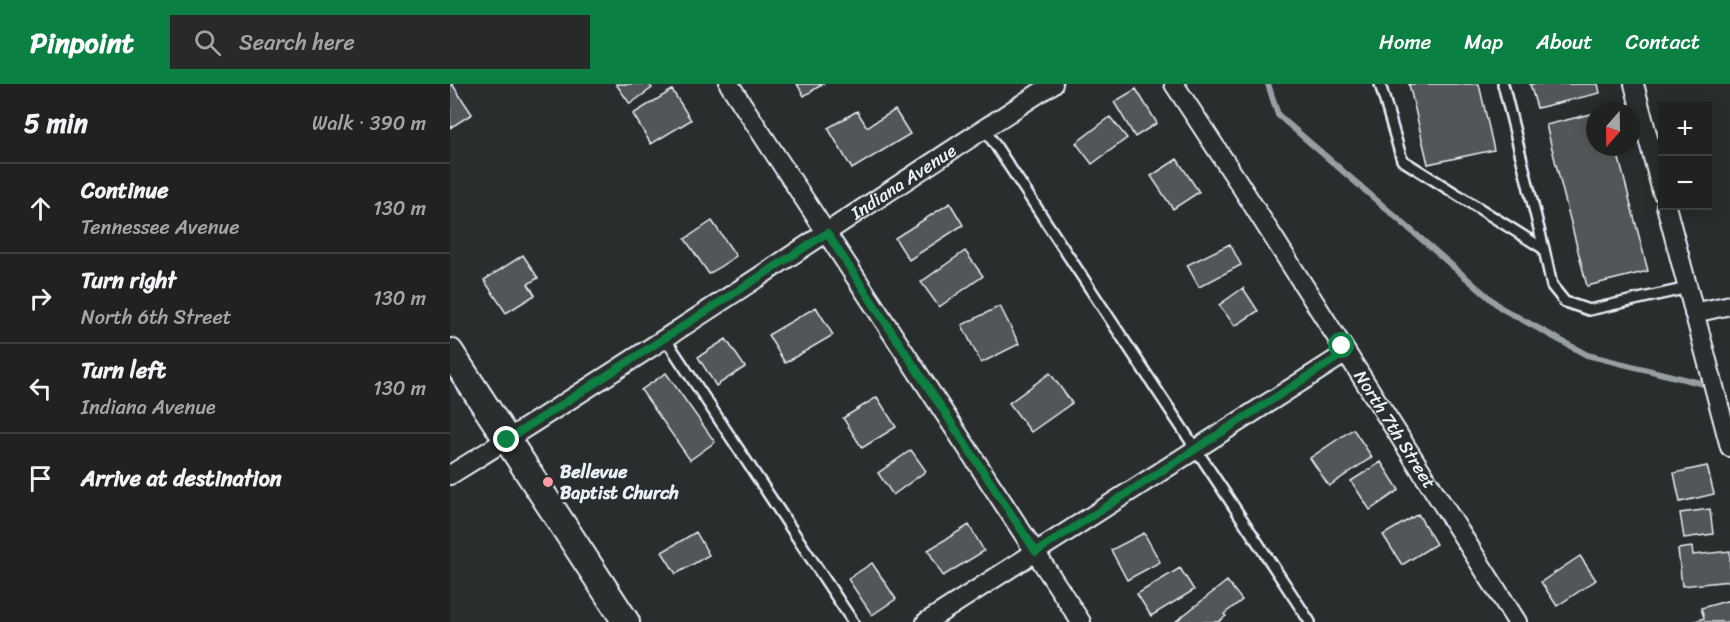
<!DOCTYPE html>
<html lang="en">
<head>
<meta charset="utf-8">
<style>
	:root { --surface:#202222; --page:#282a2a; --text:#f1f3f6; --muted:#a2a4a5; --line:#3d3f40; --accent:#0b8043 }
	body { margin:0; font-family:Sriracha,sans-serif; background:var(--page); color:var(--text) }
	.controls { position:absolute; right:18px; top:18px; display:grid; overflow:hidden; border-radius:0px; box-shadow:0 3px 15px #0003 }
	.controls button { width:54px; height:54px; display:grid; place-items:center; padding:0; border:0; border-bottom:2px solid var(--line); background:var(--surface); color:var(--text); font:30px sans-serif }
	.compass { position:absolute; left:1136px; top:18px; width:54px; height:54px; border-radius:50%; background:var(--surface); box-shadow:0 3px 15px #0003; rotate:200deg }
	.stop { position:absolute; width:18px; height:18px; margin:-14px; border:4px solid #0b8043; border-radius:50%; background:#fff }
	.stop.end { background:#0b8043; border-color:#fff; box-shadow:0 2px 6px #0008 }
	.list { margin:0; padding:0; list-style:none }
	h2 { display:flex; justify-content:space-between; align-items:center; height:78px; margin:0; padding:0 24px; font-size:26px }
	h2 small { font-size:20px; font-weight:400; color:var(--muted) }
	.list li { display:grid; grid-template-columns:39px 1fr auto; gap:18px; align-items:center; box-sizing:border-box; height:90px; padding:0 24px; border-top:2px solid var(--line) }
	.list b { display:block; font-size:22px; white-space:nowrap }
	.list p { margin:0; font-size:20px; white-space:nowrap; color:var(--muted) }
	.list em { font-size:20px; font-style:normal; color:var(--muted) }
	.icon { flex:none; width:33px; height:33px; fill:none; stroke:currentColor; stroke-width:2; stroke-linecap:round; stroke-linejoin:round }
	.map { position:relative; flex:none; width:1280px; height:538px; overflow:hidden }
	header { display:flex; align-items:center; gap:36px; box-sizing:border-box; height:84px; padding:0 30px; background:var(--accent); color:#fff }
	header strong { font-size:28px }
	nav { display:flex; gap:33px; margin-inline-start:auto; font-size:21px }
	.search { width:420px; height:54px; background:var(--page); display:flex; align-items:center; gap:15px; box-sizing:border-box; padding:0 21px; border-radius:0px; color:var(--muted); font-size:22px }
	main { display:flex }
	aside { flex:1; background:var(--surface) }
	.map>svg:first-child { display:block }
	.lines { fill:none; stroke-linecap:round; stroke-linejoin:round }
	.stream { stroke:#989fa3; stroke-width:6 }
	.building { fill:#535759; stroke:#e8f1f8; stroke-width:1.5 }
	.service-casing { stroke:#e8f1f8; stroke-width:14 }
	.minor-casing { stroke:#e8f1f8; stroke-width:22 }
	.secondary-casing { stroke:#e8f1f8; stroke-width:30 }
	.service { stroke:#2a2d2e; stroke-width:9 }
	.minor { stroke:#2a2d2e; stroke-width:18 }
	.secondary { stroke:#2a2d2e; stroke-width:26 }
	.route { stroke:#0b8043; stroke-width:8 }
	.poi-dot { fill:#ff9aa2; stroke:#2a2d2e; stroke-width:2 }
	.labels { text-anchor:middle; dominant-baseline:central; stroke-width:6; stroke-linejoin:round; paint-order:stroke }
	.street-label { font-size:18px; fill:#e8f1f8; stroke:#2a2d2e }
	.poi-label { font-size:18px; font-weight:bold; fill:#e8f1f8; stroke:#2a2d2e; text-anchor:start }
</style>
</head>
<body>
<header>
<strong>Pinpoint</strong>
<div class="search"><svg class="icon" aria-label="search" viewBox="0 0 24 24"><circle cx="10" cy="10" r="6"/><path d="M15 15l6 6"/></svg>Search here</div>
<nav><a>Home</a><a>Map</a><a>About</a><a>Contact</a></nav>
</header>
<main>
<aside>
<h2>5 min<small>Walk · 390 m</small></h2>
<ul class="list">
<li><svg class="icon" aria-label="ahead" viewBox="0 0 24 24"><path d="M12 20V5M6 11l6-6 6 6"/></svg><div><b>Continue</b><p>Tennessee Avenue</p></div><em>130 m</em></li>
<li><svg class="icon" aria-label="right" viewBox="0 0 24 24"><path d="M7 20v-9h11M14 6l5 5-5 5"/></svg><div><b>Turn right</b><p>North 6th Street</p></div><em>130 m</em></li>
<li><svg class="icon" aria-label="left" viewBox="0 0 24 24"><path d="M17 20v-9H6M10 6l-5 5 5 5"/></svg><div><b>Turn left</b><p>Indiana Avenue</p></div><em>130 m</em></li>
<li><svg class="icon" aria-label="arrive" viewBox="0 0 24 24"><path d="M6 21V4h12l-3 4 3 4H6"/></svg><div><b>Arrive at destination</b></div></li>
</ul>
</aside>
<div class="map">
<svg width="1280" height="538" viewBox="0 0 1280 538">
	<rect width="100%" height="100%" fill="#2a2d2e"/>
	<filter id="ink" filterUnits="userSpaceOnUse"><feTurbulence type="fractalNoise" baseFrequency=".0167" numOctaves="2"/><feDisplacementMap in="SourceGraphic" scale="12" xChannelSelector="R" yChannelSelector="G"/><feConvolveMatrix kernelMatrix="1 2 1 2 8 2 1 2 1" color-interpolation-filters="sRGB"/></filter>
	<g filter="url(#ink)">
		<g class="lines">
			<path class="stream" d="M818,0l10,31 223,193 86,47 117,29"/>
		</g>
		<path class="building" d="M2,0l20,30 -22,14v-42z
			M166,0h33l3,4 -22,16z
			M347,0h26l-19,12z
			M959,0h70l15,66 -66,14z
			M1080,0h68l2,9 -63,15z
			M686,5l21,34 -22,14 -21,-35z
			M222,6l19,30 -40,24 -18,-30z
			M445,26l15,24 -58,35 -24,-41 29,-17 10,16z
			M1145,29v34h21l32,124 -61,15 -41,-161z
			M660,33l17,21 -35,26 -16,-21z
			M727,75l22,33 -26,17 -22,-33z
			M500,119l13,22 -54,35 -14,-22z
			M262,137l24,35 -27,18 -24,-35z
			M780,160l11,21 -42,22 -12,-22z
			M515,167l18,25 -44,31 -18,-25z
			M73,171l15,23 -10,6 7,11 -29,18 -22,-33z
			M793,204l15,23 -23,15 -16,-21z
			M550,222l19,38 -38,19 -19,-38z
			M366,223l17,28 -48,28 -17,-28z
			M276,255l19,28 -29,19 -18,-29z
			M216,289l49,69 -25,18 -49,-70z
			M600,289l22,30 -41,29 -22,-29z
			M427,313l19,30 -34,21 -19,-30z
			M903,345l19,28 -43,29 -19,-28z
			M461,366l15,21 -33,24 -15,-22z
			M931,378l18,28 -29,20 -19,-29z
			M1257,382l7,28 -34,8 -6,-29z
			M1260,425l3,25 -29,4 -4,-25z
			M968,430l18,30 -34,21 -19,-30z
			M519,441l15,26 -41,25 -15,-26z
			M246,448l13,23 -33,19 -14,-22z
			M694,449l16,29 -33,18 -16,-30z
			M1242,463l1,8 37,-4v30l-48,5 -4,-37z
			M1130,472l16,24 -39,26 -16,-24z
			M422,479l24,36 -24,16 -24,-36z
			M730,484l14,22 -43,26 -14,-22z
			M777,497l15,19 -18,14 2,2 -8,6h-43z
			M1280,516v22h-37l11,-4 -3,-10z"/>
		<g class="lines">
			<g class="service-casing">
				<path id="service" d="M930,0l22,76 142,89 -41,-165
					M534,44l326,494
					M1094,165l8,37 13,16 24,8 99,-22
					M215,254l188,284"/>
			</g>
			<g class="minor-casing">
				<g id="minor">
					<path d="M279,0l352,538"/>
					<path id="s1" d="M724,0l63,96 280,442"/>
					<path d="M1184,0l28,108"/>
					<path d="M1216,122l64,241"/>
					<path d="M1244,229l36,-8"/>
					<path id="s2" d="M0,391c204,-126 402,-261 603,-391"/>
					<path d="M476,538l420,-269"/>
				</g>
			</g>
			<g class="secondary-casing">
				<path id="secondary" d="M0,268l176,270"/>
			</g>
			<use href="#service" class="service"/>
			<use href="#minor" class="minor"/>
			<use href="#secondary" class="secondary"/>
		</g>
	</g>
	<g class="lines" filter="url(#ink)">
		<path class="route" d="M57,356l320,-207 209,319 310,-200 -4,-6"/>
	</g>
	<circle class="poi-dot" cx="98" cy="398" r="6"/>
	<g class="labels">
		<g class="street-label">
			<text stroke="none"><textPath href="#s2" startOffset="540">Indiana Avenue</textPath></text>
			<text stroke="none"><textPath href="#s1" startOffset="410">North 7th Street</textPath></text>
		</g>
		<g class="poi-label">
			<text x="110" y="388">Bellevue<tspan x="110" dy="21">Baptist Church</tspan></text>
		</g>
	</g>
</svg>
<div class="controls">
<button>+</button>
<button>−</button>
</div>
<svg class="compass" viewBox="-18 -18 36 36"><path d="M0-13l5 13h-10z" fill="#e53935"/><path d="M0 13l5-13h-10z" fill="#a2a4a5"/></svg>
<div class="stop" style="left:892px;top:262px"></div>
<div class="stop end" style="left:57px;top:356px"></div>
</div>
</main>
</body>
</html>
